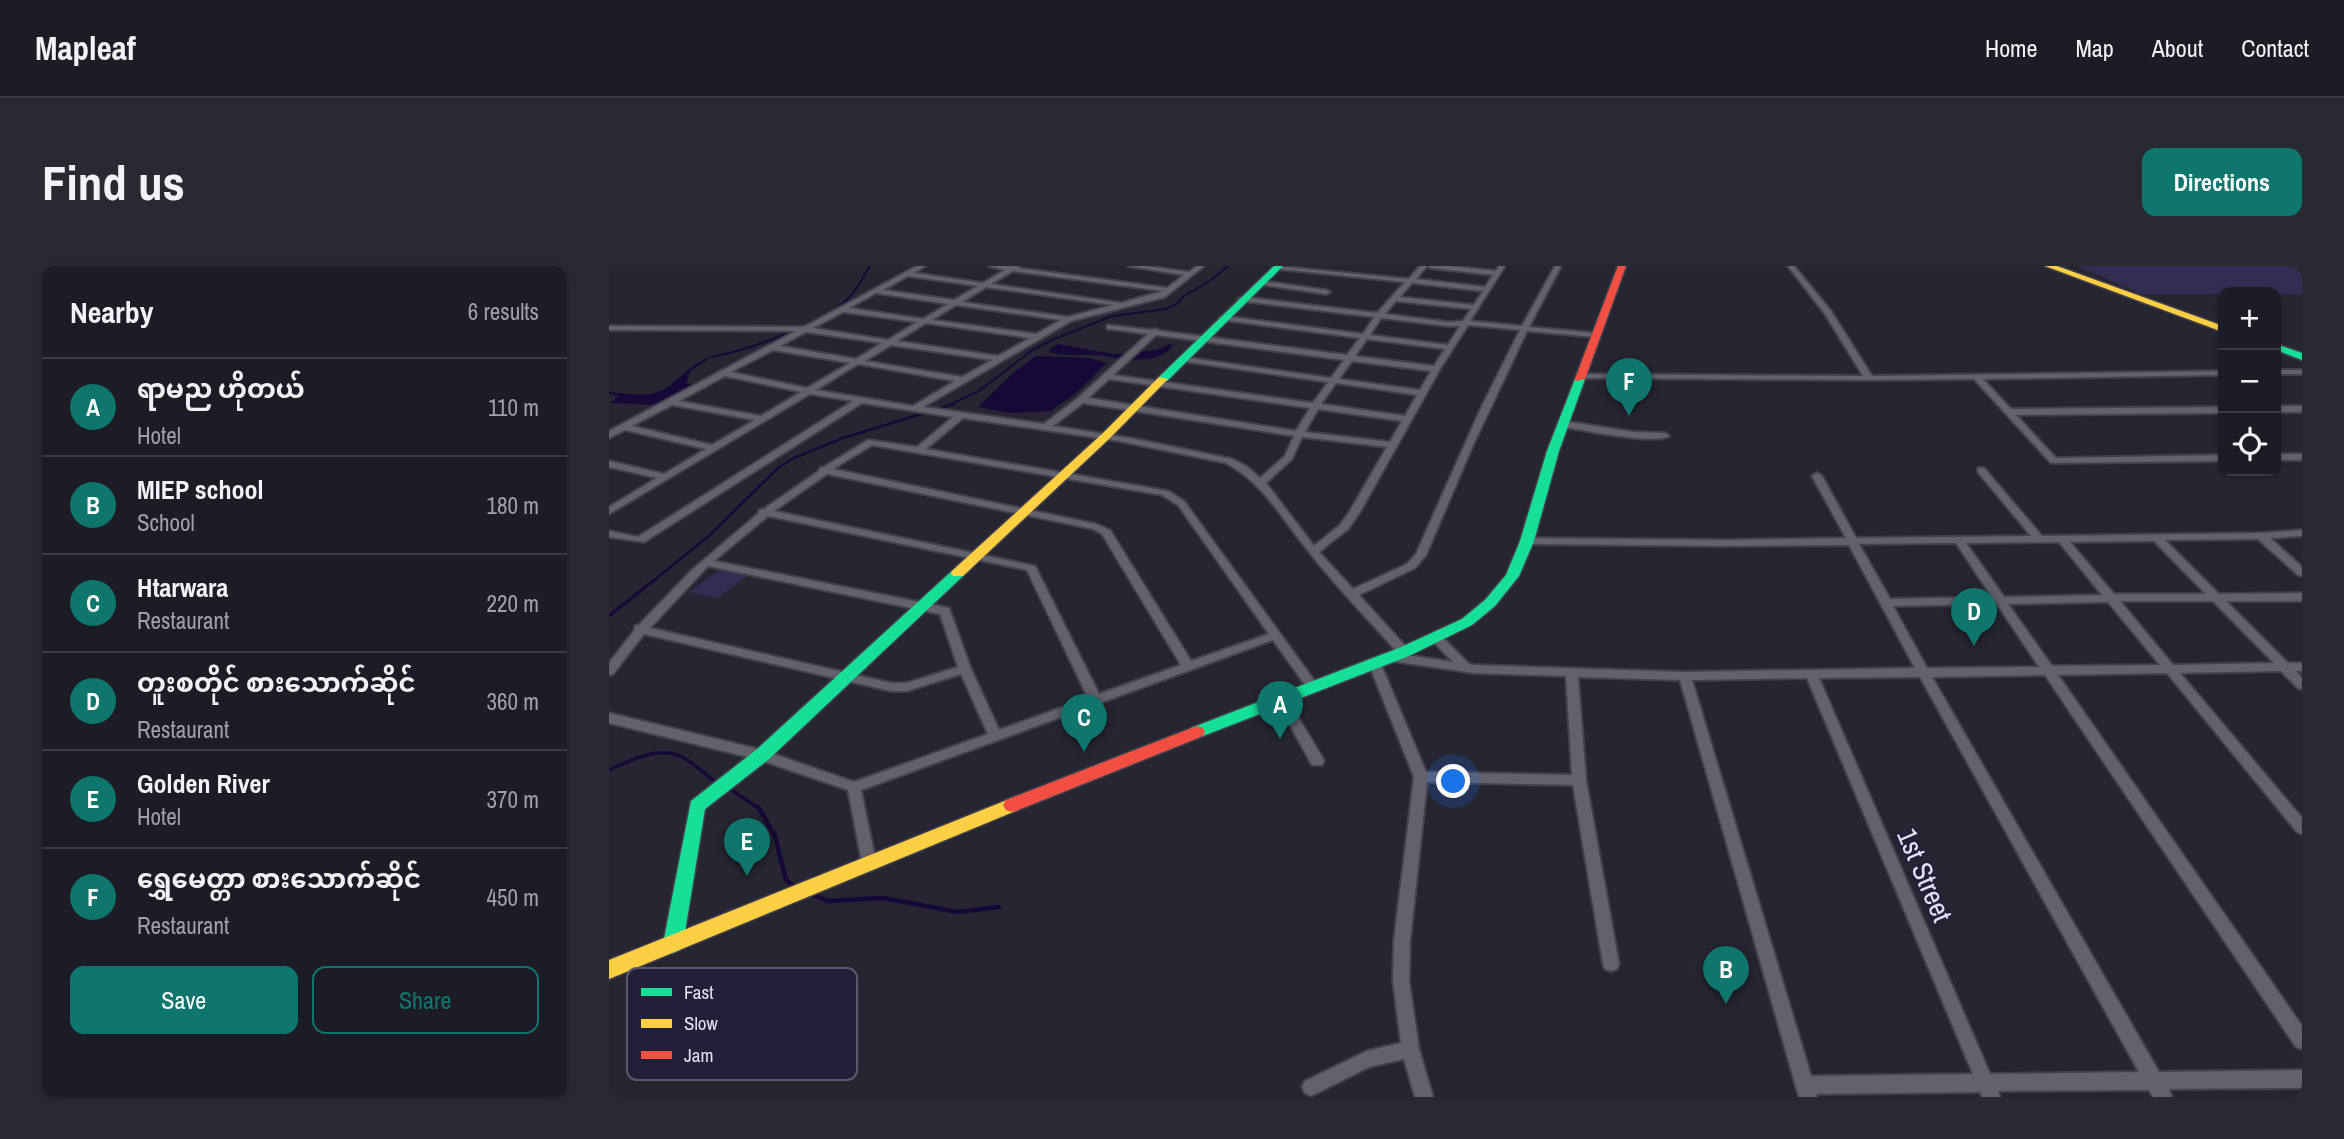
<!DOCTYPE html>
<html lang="en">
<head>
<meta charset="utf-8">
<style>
	:root { --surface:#1c1c26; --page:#292932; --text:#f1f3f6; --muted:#a0a1a7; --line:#3a3a43; --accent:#0f766e }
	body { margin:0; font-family:"Archivo Narrow","Noto Sans Myanmar",sans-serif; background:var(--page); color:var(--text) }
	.controls { position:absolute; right:21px; top:21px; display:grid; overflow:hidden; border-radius:14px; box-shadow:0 2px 5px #0004 }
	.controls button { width:63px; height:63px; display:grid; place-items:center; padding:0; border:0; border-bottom:2px solid var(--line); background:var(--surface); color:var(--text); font:35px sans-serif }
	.you { position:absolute; left:845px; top:516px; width:24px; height:24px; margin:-18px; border:5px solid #fff; border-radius:50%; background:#1a73e8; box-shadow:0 0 0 10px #1a73e833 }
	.badge { display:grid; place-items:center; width:46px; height:46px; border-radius:50%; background:var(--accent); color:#fff; font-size:23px; font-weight:700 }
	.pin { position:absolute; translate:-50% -58px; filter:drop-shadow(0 2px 4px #0008) }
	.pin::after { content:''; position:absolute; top:37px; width:24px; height:21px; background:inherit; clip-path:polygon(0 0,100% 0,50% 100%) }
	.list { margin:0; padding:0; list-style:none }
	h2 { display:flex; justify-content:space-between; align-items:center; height:91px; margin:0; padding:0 28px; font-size:30px }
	h2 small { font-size:23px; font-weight:400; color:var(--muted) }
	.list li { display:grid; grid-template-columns:46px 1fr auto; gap:21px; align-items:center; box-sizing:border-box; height:98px; padding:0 28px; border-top:2px solid var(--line) }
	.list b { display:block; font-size:26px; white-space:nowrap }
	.list p { margin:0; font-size:23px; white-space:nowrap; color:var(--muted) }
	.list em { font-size:23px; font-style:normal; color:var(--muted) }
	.actions { display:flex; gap:14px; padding:21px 28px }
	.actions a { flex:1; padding:16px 0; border:2px solid var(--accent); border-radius:14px; text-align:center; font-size:24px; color:var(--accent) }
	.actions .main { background:var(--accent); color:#fff }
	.icon { flex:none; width:38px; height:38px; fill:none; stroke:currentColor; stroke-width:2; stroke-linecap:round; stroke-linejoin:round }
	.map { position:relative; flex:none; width:1693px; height:831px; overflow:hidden; border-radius:14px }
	header { display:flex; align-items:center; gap:42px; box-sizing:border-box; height:98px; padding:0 35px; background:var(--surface); border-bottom:2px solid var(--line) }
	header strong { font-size:33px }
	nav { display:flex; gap:38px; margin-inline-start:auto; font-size:24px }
	.intro { display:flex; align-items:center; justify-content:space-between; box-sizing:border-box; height:168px; padding:0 42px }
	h1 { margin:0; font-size:49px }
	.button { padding:18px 32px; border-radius:14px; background:var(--accent); color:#fff; font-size:24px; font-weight:700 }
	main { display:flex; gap:42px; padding:0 42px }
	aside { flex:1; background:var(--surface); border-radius:14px; box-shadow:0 2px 5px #0004 }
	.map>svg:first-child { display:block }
	.green { fill:#322e53 }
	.water { fill:#160937 }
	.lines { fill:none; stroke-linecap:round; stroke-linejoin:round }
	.stream-far3 { stroke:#160937; stroke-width:2 }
	.stream-far2 { stroke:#160937; stroke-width:2.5 }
	.stream-far1 { stroke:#160937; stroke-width:3.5 }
	.stream { stroke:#160937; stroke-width:4.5 }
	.street-casing { stroke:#42414d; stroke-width:4 }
	.fast-casing { stroke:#42414d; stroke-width:3 }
	.slow-casing { stroke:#42414d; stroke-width:3 }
	.jam-casing { stroke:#42414d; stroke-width:3 }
	.street { fill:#62616c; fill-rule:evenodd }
	.fast { fill:#16e098; fill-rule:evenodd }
	.slow { fill:#ffcf43; fill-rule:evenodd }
	.jam { fill:#f24e42; fill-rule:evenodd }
	.labels { text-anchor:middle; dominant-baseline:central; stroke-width:5; stroke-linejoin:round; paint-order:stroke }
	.near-street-label { font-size:28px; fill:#e1e1f2; stroke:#221f38 }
	.key { fill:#221f38; stroke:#5b5970; stroke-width:2 }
	.key-label { font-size:19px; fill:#e1e1f2 }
</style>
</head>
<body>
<header>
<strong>Mapleaf</strong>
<nav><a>Home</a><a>Map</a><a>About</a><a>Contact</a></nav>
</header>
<div class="intro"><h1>Find us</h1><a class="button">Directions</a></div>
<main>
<aside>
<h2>Nearby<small>6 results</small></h2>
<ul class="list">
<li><span class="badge">A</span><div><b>ရာမည ဟိုတယ်</b><p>Hotel</p></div><em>110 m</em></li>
<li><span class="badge">B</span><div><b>MIEP school</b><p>School</p></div><em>180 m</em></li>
<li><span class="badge">C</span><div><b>Htarwara</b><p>Restaurant</p></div><em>220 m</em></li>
<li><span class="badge">D</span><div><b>တူးစတိုင် စားသောက်ဆိုင်</b><p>Restaurant</p></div><em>360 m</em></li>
<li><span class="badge">E</span><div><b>Golden River</b><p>Hotel</p></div><em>370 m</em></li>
<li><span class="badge">F</span><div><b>ရွှေမေတ္တာ စားသောက်ဆိုင်</b><p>Restaurant</p></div><em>450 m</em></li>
</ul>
<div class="actions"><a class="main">Save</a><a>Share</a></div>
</aside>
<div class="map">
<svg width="1693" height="831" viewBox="0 0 1693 831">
	<rect width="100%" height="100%" fill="#262532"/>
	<path class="green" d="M1468,0h225v28h-160z
		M110,304l28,6 -30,22 -28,-6z"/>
	<path class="water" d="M449,78l55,10 44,-4 12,-6 4,1c-12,20 -49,15 -68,11 -18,-3 -35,2 -56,-4l1,-4z
		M427,90l53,2 18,5 -30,29 -26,19 -39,2 -34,-6 34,-33z
		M103,91l-22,14 -4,13h11l-37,21 -50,-2 9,-7 -10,-2v-2c13,1 33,5 46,1 23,-7 33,-31 57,-36z"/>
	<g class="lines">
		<path class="stream-far3" d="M236,37l25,-11
			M103,91c37,-8 116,-33 140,-63 7,-8 12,-19 18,-28
			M340,139l30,-14 52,-40 21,-11 60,-24 54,-7 11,-5 7,-8 26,-15 18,-15"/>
		<path class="stream-far2" d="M42,317l60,-49 67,-66 16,-10 49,-20 111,-34"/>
		<path class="stream-far1" d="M0,350l44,-35
			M0,504c20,-9 49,-24 71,-14 14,6 25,19 37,27
			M118,521l33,22"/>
		<path class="stream" d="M149,541l17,29 11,44 9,7
			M199,627l20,8 55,-3 75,14 41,-5"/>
		<g class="street-casing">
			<path id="street" d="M308,0h8l-11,7 69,10 22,-13 -17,-4h31l-1,2 149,20 17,-13 -56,-9h18l43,6 8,-6h7l-39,31 -94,24 -148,86 121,17 34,-26 70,-64 -38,-5h-3v-4l45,5 4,-1 4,2 187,24 13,-17 -137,-18 -4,-2 4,-2 140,18 11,-17 -132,-16 -4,-2 4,-2 135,16 28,-31 -127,-13 -3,-3 134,13 11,-13h7l-11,13 69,8 8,-12 -62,-7 -3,-2h22l46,5 3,-5h6l-35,55 52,5 33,-60h6l-32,61 66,6 4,2 -4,2 -68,-6 -54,114 -47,110 -11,13 -56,27 49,54 2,3 -4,3 47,7 -23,-24 6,-4 4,1 29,29 5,1 211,7 230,-4 -66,-123 -121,1 -201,-2 -5,-3 5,-3 201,2 118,-2 -34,-62 5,-3 5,3 34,62 175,-2 -53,-64v-4h6l58,68 219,-3 41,-3v6l-32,2 32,29v9l-4,-1 -40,-36 -93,1 54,54 83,-1v8h-76l62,62h14v8h-6l6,7v11l-4,-1 -17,-17 -101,2 122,145v16l-5,-2 -130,-159 -109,2 244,351v23l-6,-2 -251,-372 -113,2 227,395 143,-2v18l-133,1 3,8h-19l-4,-7 -151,1 2,6h-18l-2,-5 -164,2 1,3h-18l-119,-417 -102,-3 8,103 33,184 -2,5 -6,2 -6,-2 -2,-5 -30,-179 -146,-3 -17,159 -1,40 10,68 14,48h-18l-11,-38 -35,8 -58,29 -6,-3 -3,-6 3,-6 62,-30 34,-8 -8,-62 1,-40 20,-164 -46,-115 2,-3h8l2,3 46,110 146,3 -6,-99 -92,-3 -89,-13 -2,-3 2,-3h14c-29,-33 -61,-65 -89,-101 -27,-32 -45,-69 -84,-90l-107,-22 -156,-23 -37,31 242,42 16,10 132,182 2,3 -2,3h-8l-35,-49 -412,150 15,73 -2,4 -5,2 -5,-2 -2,-4 -14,-73 -88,-30 -151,-37v-10l153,37 92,32 134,-48 -27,-60 -54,17h-16l-247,-57 -31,40 -4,1v-12l25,-32 1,-5 4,-1 53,-55 67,-57v-3l5,-1 55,-38 1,-3 4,-1 44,-27 49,7 36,-30 -91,-14 -218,139 -35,-5v-6l29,6 215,-136 -43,-7 -201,120v-7l48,-29 -48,-11v-6l55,13 42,-25 -81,-19 -16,8v-7l187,-100 -187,-1v-4l195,1zM404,5l150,20 -42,12 -130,-19zM299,10l70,10 -24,14 -71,-10zM803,17l71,8 -9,14 -74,-8zM377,21l127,18 -45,12 -106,-15zM267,27l72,11 -25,15 -74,-11zM787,35l75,8 -8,12 -15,1 -63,-8zM347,39l105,15 -25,14 -104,-14zM234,46l74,10 -29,18 -75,-12zM772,52l67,8h12l-12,19 -78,-10zM317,57l104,15 -32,18 -101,-15zM859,59l52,5 -39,78 -65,146 -9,10 -54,25 -34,-37 29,-23 12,-17 80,-143zM197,66l76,11 -26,16 -76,-13zM547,69l188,25 -13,18 -149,-21 -4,2 4,2 146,21 -15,21 -200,-28zM758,73l78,10 -11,17 -79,-10zM282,79l101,15 -30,17 -97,-16zM164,84l77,13 -43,25 -76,-16zM743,95l79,10 -11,19 -81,-11zM249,98l97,17 -42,25 -97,-16zM116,110l76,16 -40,24 -82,-15zM500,113l201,29 -14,23 -208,-33zM727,117l81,12 -12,21 -84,-12zM474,137l211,33 -9,20 -25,22 -14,-12 -14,-7 -97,-20 -82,-13zM63,139l83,15 -43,25 -80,-19zM709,143l84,12 -12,21 -85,-10zM693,171l85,10 -37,64 -10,14 -26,21 -48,-63 26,-24zM263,179l290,50 16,10 91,129 -78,27 -81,-131 -14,-6 -263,-55zM218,208l266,55 9,5 79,131 -82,29 -64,-128 -261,-55zM159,250l259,54 61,128 -89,32 -28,-61 -22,-61 -235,-47zM1545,275l52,53h-92l-44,-52zM1450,276l43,53 -98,2 -38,-54zM1347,277l36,54 -102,2 -31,-55zM99,300l232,48 18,53 -51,16h-16l-241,-55zM1511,335h93l61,62 -101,2zM1499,336l52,63 -108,1 -44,-62zM1388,338l42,63 -112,1 -34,-62zM1311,411l219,395 -149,2 -171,-396zM1198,412l166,396 -162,2 -119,-396z
				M1179,0h6l37,45 41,65 351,-5v4l-240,4 28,30 212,-2v6l-207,2 40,43 167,-3v6l-172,2 -77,-84 -105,1 -287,-2 -4,-2 4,-2 281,2 -38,-62z
				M651,15l66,9 4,2 -4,2 -68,-10v-2z
				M1667,104h26v4h-26z
				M1667,140h26v6h-26z
				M954,155l71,11 31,1 4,3c-14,9 -89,-6 -109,-10v-4z
				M1667,188h26v6h-26z
				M672,428l4,1 37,62 2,4 -2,4h-10l-37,-67z"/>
		</g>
		<g class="fast-casing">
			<path id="fast" d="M665,0h9l-116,115h-8v-4z
				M1667,78l26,9v7l-26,-10z
				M971,110l5,3 -26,72 -25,90 -15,35 -24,30 -23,19 -63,31 -206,80h-12l-2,-4 2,-4 208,-80 63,-29 23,-19 21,-25 14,-34 27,-90 28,-72z
				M349,303l7,4 -2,3 -195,184 -63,49 -22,135 -3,6 -7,3 -7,-3 -3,-6 28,-143 65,-51 197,-180z"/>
		</g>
		<g class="slow-casing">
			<path id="slow" d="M1436,0h12l166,60v6z
				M550,111l9,2 -58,59 -147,138h-10l-2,-3 2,-3 149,-136z
				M403,532l6,2 3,5 -3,5 -409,169v-19z"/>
		</g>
		<g class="jam-casing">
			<path id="jam" d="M1009,0h8l-41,113 -9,2 -1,-2z
				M588,460l6,2 2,4 -2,4 -185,74 -6,2 -6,-2 -3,-5 3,-5z"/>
		</g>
		<use href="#street" class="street"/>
		<use href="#fast" class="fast"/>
		<use href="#slow" class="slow"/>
		<use href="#jam" class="jam"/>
	</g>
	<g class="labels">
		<g class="near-street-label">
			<text transform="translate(1316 609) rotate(67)">1st Street</text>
		</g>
	</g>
	<rect x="18" y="702" width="230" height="112" rx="10" class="key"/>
	<rect x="32" y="722" width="31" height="8" fill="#16e098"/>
	<rect x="32" y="753" width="31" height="9" fill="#ffcf43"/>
	<rect x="32" y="785" width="31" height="8" fill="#f24e42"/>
	<g class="key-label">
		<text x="75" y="733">Fast</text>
		<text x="75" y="764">Slow</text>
		<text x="75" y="796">Jam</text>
	</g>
</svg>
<div class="controls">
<button>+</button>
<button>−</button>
<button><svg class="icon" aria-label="locate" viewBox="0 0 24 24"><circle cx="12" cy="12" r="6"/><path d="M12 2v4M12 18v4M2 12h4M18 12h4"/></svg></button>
</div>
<div class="you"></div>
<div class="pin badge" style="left:671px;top:473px">A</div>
<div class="pin badge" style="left:1117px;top:738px">B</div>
<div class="pin badge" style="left:475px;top:486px">C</div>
<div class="pin badge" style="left:1365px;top:380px">D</div>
<div class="pin badge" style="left:138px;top:610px">E</div>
<div class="pin badge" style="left:1020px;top:150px">F</div>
</div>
</main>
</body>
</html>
